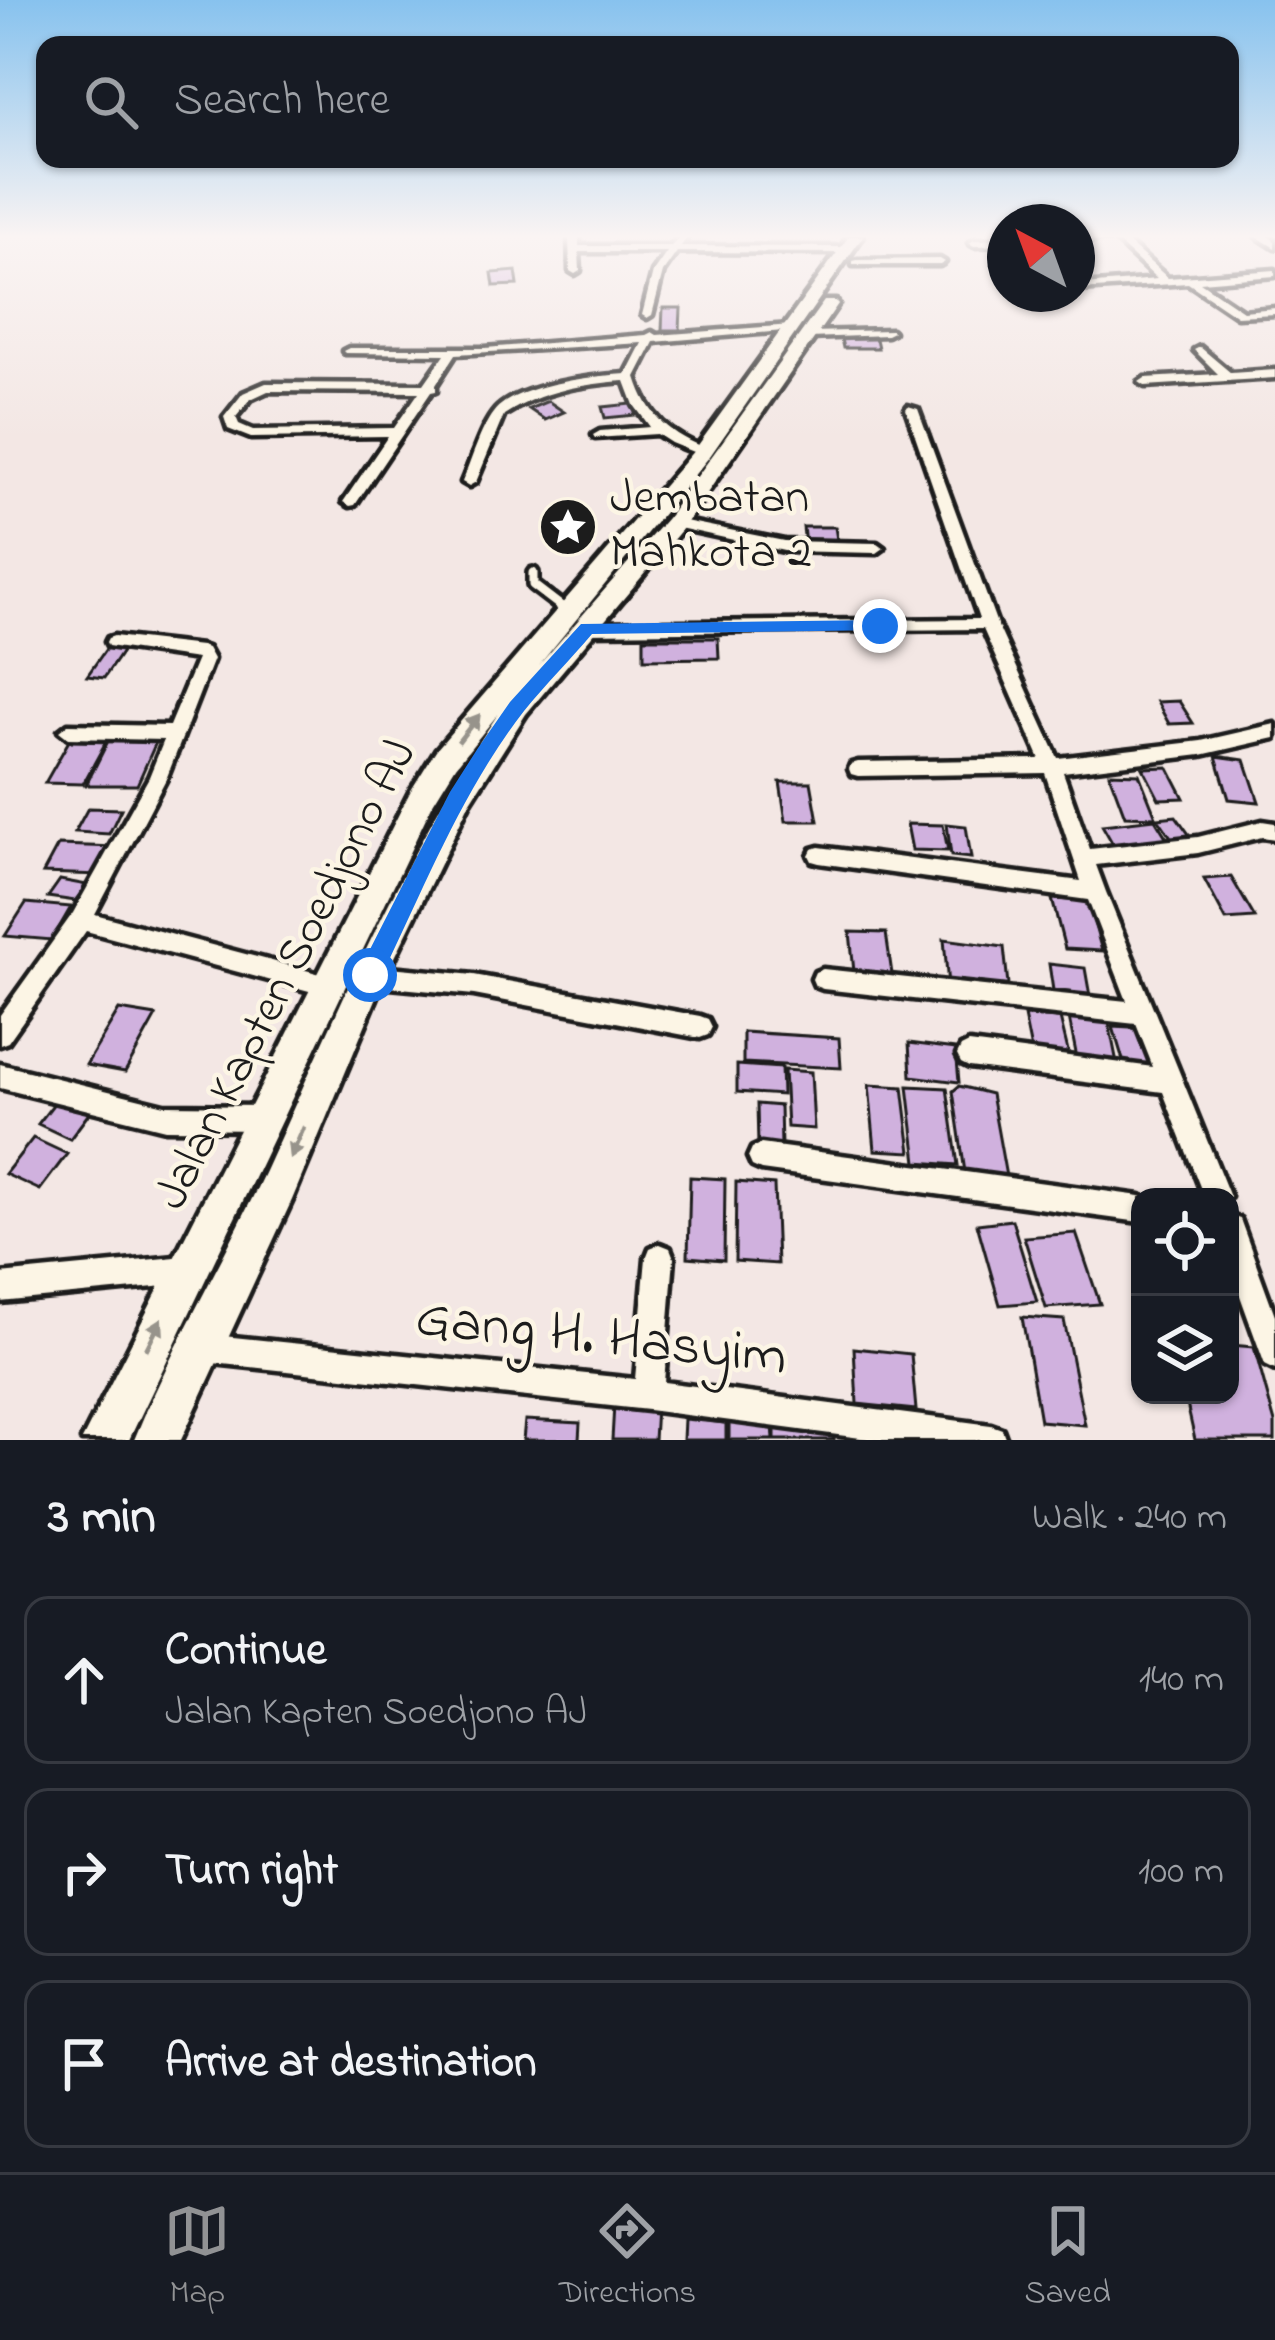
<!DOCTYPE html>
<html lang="en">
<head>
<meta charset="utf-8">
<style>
	:root { --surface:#171b24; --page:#20242c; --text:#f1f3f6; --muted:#9ea1a6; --line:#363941; --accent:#919294 }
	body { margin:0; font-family:"Indie Flower",sans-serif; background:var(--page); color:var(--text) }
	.controls { position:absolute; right:36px; bottom:36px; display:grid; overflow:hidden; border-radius:24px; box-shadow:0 3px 9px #0004 }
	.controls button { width:108px; height:108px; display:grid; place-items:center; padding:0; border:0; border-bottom:3px solid var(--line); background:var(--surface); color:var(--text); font:60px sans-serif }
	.compass { position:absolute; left:987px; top:204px; width:108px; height:108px; border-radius:50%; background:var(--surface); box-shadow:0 3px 9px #0004; rotate:319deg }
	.stop { position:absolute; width:36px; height:36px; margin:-27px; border:9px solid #1a73e8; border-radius:50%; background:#fff }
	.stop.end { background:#1a73e8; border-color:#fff; box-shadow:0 3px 12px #0008 }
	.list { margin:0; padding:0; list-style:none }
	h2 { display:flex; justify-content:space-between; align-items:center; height:156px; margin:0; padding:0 48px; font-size:51px }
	h2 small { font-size:39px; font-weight:400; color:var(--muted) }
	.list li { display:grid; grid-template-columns:78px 1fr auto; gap:36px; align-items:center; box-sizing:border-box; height:168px; margin:0 24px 24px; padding:0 24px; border:3px solid var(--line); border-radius:24px }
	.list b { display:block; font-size:45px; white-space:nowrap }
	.list p { margin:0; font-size:39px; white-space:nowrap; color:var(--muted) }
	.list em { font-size:39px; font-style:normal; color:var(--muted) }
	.icon { flex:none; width:66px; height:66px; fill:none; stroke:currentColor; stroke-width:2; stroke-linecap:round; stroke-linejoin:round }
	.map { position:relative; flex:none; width:1275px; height:1440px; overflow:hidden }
	.search { position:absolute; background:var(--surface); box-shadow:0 3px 9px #0004; left:36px; right:36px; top:36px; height:132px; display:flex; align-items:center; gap:30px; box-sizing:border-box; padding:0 42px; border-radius:24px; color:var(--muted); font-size:45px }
	.sheet { height:732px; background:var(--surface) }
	nav { display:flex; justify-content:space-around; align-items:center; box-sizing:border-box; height:168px; border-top:3px solid var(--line); background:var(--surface); font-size:33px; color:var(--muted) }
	nav a { display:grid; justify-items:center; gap:6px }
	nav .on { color:var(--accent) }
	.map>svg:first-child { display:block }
	.building { fill:#d0b1de; stroke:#1c1c1c; stroke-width:3 }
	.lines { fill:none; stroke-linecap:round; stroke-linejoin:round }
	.service-casing { stroke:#1c1c1c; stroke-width:18 }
	.minor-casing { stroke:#1c1c1c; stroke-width:9 }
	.secondary-casing { stroke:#1c1c1c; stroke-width:9 }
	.service { stroke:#fcf5e5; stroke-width:9 }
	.minor { fill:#fcf5e5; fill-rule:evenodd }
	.secondary { fill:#fcf5e5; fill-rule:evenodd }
	.oneway { fill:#97938b }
	.route { fill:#1a73e8 }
	.labels { text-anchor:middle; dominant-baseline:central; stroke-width:9; stroke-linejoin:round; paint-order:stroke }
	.poi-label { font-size:48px; fill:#1c1c1c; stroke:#fcf5e5; text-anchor:start }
	.street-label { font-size:48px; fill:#1c1c1c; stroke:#fcf5e5 }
	.near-street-label { font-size:57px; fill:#1c1c1c; stroke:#fcf5e5 }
</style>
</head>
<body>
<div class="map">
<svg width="1275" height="1440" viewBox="0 0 1275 1440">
	<rect width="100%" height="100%" fill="#f3e7e4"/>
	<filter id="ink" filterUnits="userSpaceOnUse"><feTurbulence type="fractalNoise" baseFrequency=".00833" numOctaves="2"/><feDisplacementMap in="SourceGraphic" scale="24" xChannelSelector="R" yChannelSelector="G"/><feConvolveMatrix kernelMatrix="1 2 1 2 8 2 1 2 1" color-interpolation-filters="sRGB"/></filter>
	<g filter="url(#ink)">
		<path class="building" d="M516,271l2,14 -24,1 -2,-13z
			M663,308h18l-1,22h-18z
			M841,339h35l2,9h-35z
			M548,401l16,11 -19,8 -16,-11z
			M631,404l5,11 -31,3 -3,-11z
			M803,527h32l3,19 -33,-1z
			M644,638h74l1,20 -75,1z
			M108,646l17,1 -21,31 -17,-2z
			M1179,701l14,22 -24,1 -12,-22z
			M70,739l37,1 -24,44 -38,-1z
			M157,740l-20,45h-51l22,-44z
			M1216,756l29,4 14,42 -30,-3z
			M1168,767l16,31 -25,1 -16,-31z
			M1109,773l30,1 17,43 -31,-1z
			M780,782h31l7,39h-32z
			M88,808l33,1 -12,25 -34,-2z
			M1176,816l15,21 -18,3 -15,-22z
			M1155,819l13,21 -54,6 -12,-21z
			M907,824l36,1 5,26 -36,-1z
			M947,824l19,2 5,32 -20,-2z
			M58,845l57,2 -14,28 -58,-2z
			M1231,877l24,41 -29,2 -22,-41z
			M60,880l27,5 -12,16 -27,-4z
			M1052,899l36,2 14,50 -37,-2z
			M26,903l45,4 -19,33 -47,-4z
			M850,932l36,1 6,41 -38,-2z
			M944,939l60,8 5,47 -61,-8z
			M1049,964l36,4 6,34 -37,-5z
			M119,1010l37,6 -31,56 -39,-7z
			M1024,1016l36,2 11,45 -38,-3z
			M1069,1018l40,5 8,40 -40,-5z
			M1113,1027l34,2 14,42 -35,-1z
			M743,1032l96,6 2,30 -98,-5z
			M909,1043l47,6 3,33 -48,-6z
			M737,1065l44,3 1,27 -45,-3z
			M784,1070l27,2 3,57 -27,-2z
			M869,1085l34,2 8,65 -36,-2z
			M908,1086l39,2 11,77 -41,-3z
			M959,1086l32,8 16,88 -41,-3 -13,-88z
			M58,1098l32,14 -20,27 -32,-15z
			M757,1104l23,2 1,41 -23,-1z
			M33,1138l34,16 -27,36 -35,-16z
			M690,1177l35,2 -1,81 -36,-3z
			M736,1182l38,3 3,79 -42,-3z
			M1012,1220l25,82 -37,3 -23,-81z
			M1076,1233l24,71 -54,4 -22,-71z
			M1022,1317l42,3 21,105 -45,-4z
			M1230,1345l24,2 21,76v17h-80l-10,-45h45z
			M854,1348l57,6 5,56 -59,-6z
			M614,1405l42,2 -2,33h-42z
			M684,1419l42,4v17h-43z
			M525,1420l55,3 -1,17h-56z
			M729,1421l44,3 1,16h-45z
			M775,1425l59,4v11h-59z"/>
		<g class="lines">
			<g class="service-casing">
				<path id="service" d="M533,573v12l34,26"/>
			</g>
			<g class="minor-casing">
				<path id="minor" d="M569,236h10v10h92l10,-10 5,3 -5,7 165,1 5,3 -5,3 -169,-1 -14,20 -11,43 -5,3 -5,-3 11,-43 14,-20h-88l1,19 -5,3 -5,-3z
					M1077,236h51l-4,3 44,39 107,-8v6l-75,6 43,29 32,-3v6l-38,2 -49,-33 -109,7 -1,-2 5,-3 74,-6 -43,-40 -37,2z
					M1256,236h12l7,5v7z
					M1005,239v6l-31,1 -5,-3 5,-3z
					M857,260l83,-1 5,3 -5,3h-87v-4z
					M791,325l6,3 -2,2 -141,12 -18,35c12,39 34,58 72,72l2,3 -7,4 -32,-13 -14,-9 -62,4 -2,-3 7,-4 50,-4 -16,-22 -9,-24c-43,3 -84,10 -121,34l-28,67 -7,4 -7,-4c9,-20 18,-52 31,-69 20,-28 100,-37 133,-39l16,-31 -186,11 -20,31v6l-5,1 -76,113 -5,1 -7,-4 45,-66 -137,2 -23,-9 -4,-12 19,-24 23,-10 158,1 21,-30 -100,-1 -2,-2 6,-3h136l161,-13 6,-3 5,3zM268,391l151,1 -25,36 -141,2 -14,-6 -3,-7 15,-18z
					M891,330l2,2 -6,3 -78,3 -6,-3 6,-3z
					M1200,347l31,26 44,-3v8l-130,8 -6,-4 6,-4 73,-4 -24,-24z
					M908,406l10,3 79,215 61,134 143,-17 74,-17v14l-74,17 -138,17 27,77 108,-12 64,-16 13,2v16l-13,-2 -64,16 -102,12 10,27 77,189 47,116h-26l-41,-105 -194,-25 -8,-4 -4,-8 4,-8 8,-4 184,24 -17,-43 -313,-35 -8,-3 -3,-7 3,-7 8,-3 304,32 -39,-101 -269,-37 -7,-2 -3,-6 3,-6 7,-2 262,34 -36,-108 -187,3 -7,-2 -2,-5 2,-5 7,-2 182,-3 -57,-130 -396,4 -8,-5 8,-5 392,-4 -73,-210z
					M675,519l109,22 93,2 7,5 -7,5 -93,-2 -114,-25v-6z
					M114,636l87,10 6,2 6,11 -46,118 -72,137 233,62 8,3 3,7 -3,7 -8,3 -242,-65 -78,111 -8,3v-30l73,-102 76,-136 15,-37 -96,-2 -9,-7 9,-7 101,2 28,-67 -89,-13 -2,-4 2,-4z
					M369,965l105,10 226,41 8,3 4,8 -4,8 -8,3 -226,-43 -105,-10 -8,-3 -3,-7 3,-7z
					M0,1064l165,41 98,1 9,3 3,9 -3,9 -9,3 -98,-1 -165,-41z
					M761,1144l379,52 3,1h-3v25l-379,-52 -9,-4 -4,-9 4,-9z
					M1230,1216l10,3 35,96v55l-10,-5 -35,-97z
					M660,1244l10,4 4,10 -10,124 327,43 11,4 4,11h-130l-228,-30 -444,-48 -10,-4 -4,-10 4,-10 10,-4 431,45 11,-121 4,-10z
					M186,1256l10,4 4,10 -4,10 -10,4 -186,18v-28z"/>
			</g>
			<g class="secondary-casing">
				<path id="secondary" d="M849,236h14l-153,220 -171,209 128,-147 157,-217h12l2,3 -155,224 -157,186 -57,90 -85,176 -92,220 -111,240h-47c38,-93 90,-180 132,-271 71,-156 136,-313 232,-455l-42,52 -24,39 -303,635h-47l328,-648 26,-42 260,-302z"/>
			</g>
			<use href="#service" class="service"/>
			<use href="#minor" class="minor"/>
			<use href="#secondary" class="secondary"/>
		</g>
		<defs><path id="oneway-solid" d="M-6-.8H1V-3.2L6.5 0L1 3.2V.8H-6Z" transform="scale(3)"/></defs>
		<g class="oneway">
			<use href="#oneway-solid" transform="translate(469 728) rotate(-52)"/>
			<use href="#oneway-solid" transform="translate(297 1143) rotate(114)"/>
			<use href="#oneway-solid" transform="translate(154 1334) rotate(-63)"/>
		</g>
	</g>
	<linearGradient id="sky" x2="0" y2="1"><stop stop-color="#87c2ee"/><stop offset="0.54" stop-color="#faf4f3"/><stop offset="1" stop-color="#faf4f3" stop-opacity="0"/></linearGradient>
	<rect width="1275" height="438" fill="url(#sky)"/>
	<path class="route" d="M880,620l7,1v9l-295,4c-22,26 -47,51 -68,77 -63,81 -101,180 -146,272h-17v-16l89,-175 28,-44 32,-46 71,-78z"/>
	<defs>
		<g id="sight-disc" transform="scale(3)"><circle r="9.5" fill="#1c1c1c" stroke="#fcf5e5"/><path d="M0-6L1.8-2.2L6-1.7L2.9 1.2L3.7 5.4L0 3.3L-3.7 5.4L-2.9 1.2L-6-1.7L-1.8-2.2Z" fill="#fff"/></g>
	</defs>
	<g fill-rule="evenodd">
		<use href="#sight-disc" x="568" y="527"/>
	</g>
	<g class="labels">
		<g class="poi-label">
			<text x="610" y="499">Jembatan<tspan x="610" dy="55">Mahkota 2</tspan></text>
		</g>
		<g class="street-label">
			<text transform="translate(287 975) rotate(-63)">Jalan Kapten Soedjono AJ</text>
		</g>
		<g class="near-street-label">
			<text transform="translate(601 1340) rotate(6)">Gang H. Hasyim</text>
		</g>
	</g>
</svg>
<div class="controls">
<button><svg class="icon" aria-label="locate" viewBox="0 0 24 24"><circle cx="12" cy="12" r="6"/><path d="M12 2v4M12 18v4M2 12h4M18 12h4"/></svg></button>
<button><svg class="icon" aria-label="layers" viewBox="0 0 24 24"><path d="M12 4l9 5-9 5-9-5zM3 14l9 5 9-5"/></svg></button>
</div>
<svg class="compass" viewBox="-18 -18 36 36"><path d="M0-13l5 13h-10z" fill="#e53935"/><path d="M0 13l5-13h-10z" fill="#9ea1a6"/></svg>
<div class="stop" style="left:370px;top:975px"></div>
<div class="stop end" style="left:880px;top:626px"></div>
<div class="search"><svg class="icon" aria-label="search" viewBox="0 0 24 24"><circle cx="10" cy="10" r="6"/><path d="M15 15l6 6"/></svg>Search here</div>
</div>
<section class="sheet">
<h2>3 min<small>Walk · 240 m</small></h2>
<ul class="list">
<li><svg class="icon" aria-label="ahead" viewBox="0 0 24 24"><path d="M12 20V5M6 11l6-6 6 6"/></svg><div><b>Continue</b><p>Jalan Kapten Soedjono AJ</p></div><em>140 m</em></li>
<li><svg class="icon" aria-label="right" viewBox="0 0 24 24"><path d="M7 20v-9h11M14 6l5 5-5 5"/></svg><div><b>Turn right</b></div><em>100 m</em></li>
<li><svg class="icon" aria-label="arrive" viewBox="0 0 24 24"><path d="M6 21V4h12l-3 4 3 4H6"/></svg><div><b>Arrive at destination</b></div></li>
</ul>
</section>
<nav>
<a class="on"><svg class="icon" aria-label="map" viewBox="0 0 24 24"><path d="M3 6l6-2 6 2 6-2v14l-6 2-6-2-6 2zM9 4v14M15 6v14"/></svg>Map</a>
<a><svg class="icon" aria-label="directions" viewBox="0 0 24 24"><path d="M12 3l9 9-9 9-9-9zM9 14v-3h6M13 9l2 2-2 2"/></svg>Directions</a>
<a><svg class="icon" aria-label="saved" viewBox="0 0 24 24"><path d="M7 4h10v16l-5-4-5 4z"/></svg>Saved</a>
</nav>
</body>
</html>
